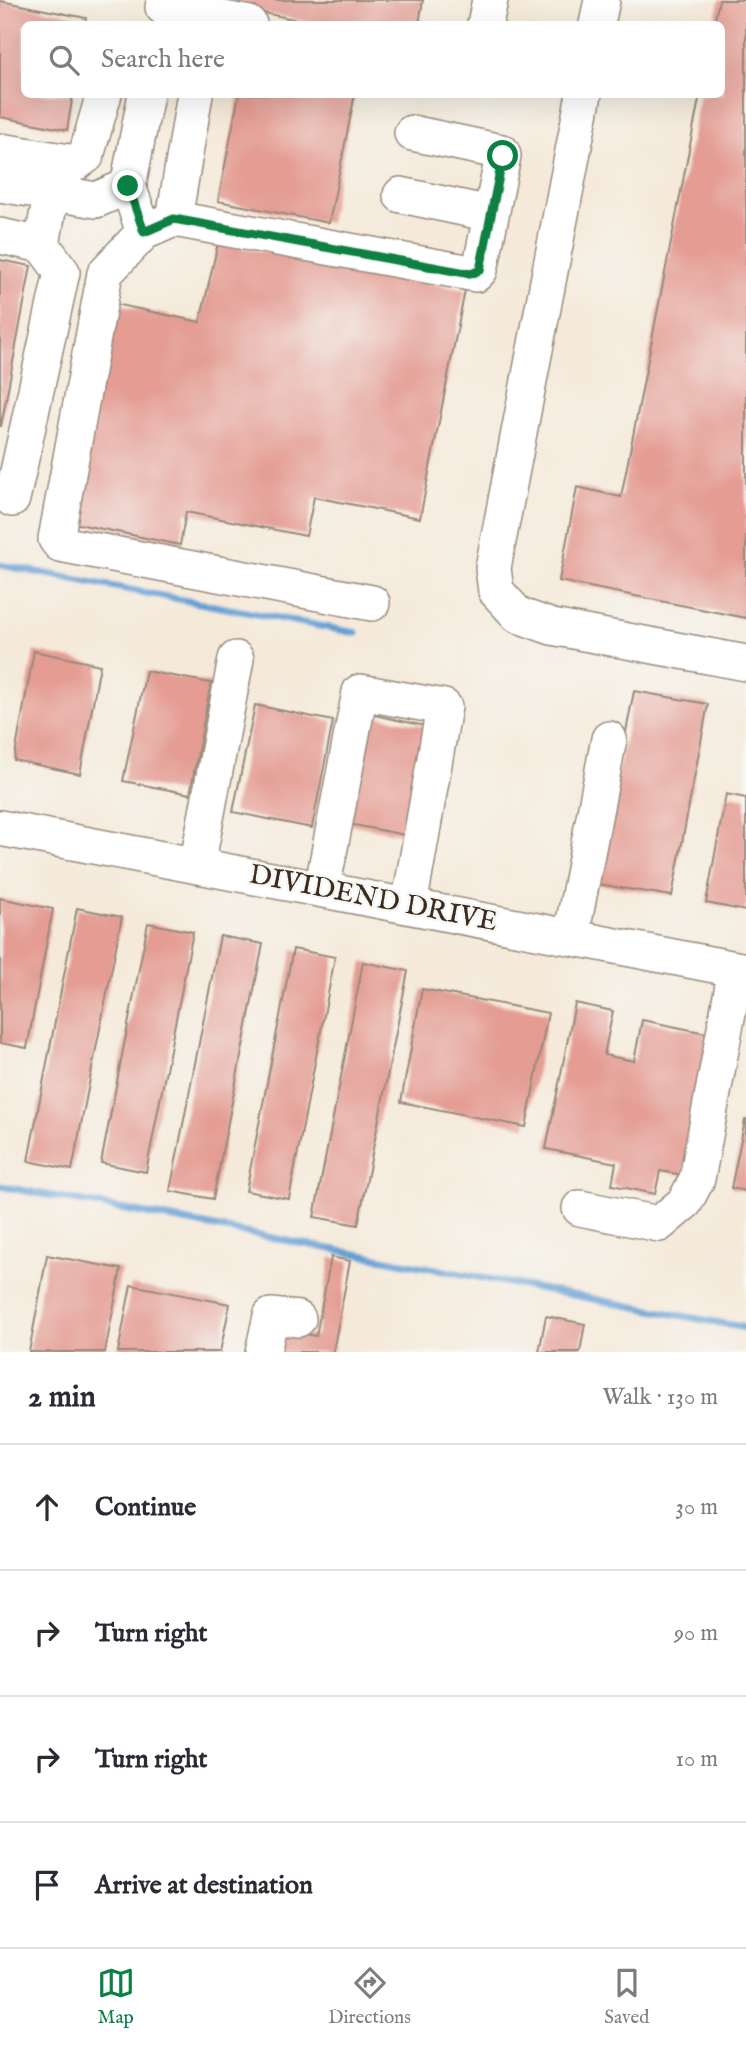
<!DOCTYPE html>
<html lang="en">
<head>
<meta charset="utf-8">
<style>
	:root { --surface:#fff; --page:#f2f2f3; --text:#2b2b33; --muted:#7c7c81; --line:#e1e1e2; --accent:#0b8043 }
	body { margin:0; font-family:"IM FELL English",serif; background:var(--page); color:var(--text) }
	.stop { position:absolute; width:21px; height:21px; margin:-16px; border:5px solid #0b8043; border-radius:50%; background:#fff }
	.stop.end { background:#0b8043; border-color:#fff; box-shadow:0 2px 7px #0008 }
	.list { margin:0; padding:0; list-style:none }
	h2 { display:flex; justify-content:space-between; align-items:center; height:91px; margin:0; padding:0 28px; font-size:30px }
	h2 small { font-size:23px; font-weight:400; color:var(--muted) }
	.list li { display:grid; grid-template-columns:46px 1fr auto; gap:21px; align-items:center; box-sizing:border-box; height:126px; padding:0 28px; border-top:2px solid var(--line) }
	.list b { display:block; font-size:26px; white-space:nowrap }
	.list em { font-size:23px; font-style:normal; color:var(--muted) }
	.icon { flex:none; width:38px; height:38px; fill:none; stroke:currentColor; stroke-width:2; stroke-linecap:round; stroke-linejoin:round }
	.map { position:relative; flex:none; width:746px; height:1352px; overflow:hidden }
	.search { position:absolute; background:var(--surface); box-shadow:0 7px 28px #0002; left:21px; right:21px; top:21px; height:77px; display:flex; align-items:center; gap:18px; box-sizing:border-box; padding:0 24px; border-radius:10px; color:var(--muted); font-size:26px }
	.sheet { height:595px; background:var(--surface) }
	nav { display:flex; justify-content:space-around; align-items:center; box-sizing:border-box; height:98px; border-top:2px solid var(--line); background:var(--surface); font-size:19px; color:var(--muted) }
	nav a { display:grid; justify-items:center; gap:4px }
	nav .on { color:var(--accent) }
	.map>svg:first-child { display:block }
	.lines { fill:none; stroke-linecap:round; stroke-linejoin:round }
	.stream { stroke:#649fd4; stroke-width:7 }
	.building { fill:#e49c93 }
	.minor-casing { stroke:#988a7c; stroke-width:38 }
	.minor { stroke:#fff; stroke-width:35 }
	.route { stroke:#0b8043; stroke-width:9 }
	.labels { text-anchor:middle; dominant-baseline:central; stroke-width:5; stroke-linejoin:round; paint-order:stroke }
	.street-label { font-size:28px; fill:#3b2a1e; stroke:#f6f6f2 }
</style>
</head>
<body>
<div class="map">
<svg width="746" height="1352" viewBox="0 0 746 1352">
	<rect width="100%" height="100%" fill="#f6f6f2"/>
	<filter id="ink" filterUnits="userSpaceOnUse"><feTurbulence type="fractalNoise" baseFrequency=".0143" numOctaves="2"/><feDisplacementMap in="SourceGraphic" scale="14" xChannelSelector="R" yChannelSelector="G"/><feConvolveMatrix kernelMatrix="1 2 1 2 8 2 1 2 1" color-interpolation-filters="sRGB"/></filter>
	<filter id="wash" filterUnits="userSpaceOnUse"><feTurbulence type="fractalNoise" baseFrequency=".00686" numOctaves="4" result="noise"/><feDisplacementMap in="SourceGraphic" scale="28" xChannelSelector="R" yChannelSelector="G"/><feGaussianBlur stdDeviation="1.57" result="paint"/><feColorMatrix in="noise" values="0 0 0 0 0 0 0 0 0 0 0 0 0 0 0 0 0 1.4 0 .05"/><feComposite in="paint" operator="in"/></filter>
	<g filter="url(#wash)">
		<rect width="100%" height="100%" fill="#f5eada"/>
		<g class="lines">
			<path class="stream" d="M0,565l356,68
				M0,1186l746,142"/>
		</g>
		<g id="blocks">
			<path class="building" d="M239,0h184l-4,24h-101l-80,-16z
				M719,0h27v618l-187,-37 18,-94 44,10 79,-403h22v-70h-8z
				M0,1l86,17 -1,6h-61v70h49l-6,36 -67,-13z
				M239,94h116l-26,129 -111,-22z
				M218,243l247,47 -45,228 -106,-21 -8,39 -120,-24 -6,33 -111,-23 46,-218 85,18z
				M0,260l31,6 -30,160h-1z
				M34,651l66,14 -20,109 -66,-14z
				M146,671l65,12 -21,111 -67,-13z
				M634,691l74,13 -36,192 -76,-12z
				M255,705l78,16 -21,107 -79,-16z
				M365,713l65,14 -20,109 -66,-13z
				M726,794l20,4v113l-40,-8z
				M0,898l53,11 -26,139 -27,-5z
				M77,908l45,9 -50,253 -44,-9z
				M148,923l45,9 -47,240 -45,-9z
				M220,936l43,8 -50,255 -43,-8z
				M293,949l42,8 -46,242 -43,-8z
				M363,962l45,9 -50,254 -44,-8z
				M422,989l126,24 -22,114 -125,-25z
				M575,1003l38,8 -9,44 30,6 8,-41 69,14 -28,141 -23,-4 -5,23 -43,-9 4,-22 -70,-14z
				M745,1120h1v71l-15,-3z
				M47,1255l74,14 -16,83h-76z
				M331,1257l19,4 -17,91h-58l5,-23 36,7z
				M131,1285l99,19 -10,48h-102z
				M546,1316l39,8 -5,28h-41z"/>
		</g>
	</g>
	<g filter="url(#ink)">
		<use href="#blocks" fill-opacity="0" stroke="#988a7c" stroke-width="2"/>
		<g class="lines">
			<g class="minor-casing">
				<path id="minor" d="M163,7l86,17
					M485,24l5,-24
					M597,24l5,-24
					M146,94l-18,92 16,46 -39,41 -49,266 4,5 312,59
					M584,94l-91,474 3,23 22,24 34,12 194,36
					M0,151l76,12 10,-7 18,-62
					M0,184l96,16 32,-14
					M401,195l90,19
					M174,219l21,-125
					M144,232l30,-13 302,55 4,-4 23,-114 -1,-4 -90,-19
					M0,236l42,9 9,-51
					M12,499l50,-227 -20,-27
					M0,828l746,143
					M197,866l39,-207
					M322,889l38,-197 84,15 -35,199
					M571,937l38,-198
					M580,1208l79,16 26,-22 12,-23 39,-210
					M263,1352l8,-36 27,3"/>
			</g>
			<use href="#minor" class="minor"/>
		</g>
	</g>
	<g class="lines" filter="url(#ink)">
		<path class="route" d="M128,186l16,46 30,-13 297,55 9,-4 23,-114"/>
	</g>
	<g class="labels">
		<g class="street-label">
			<text transform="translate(373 899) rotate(11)">DIVIDEND DRIVE</text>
		</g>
	</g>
</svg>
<div class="stop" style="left:503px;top:156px"></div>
<div class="stop end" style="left:128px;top:186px"></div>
<div class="search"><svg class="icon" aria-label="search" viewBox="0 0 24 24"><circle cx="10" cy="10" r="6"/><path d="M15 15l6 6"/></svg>Search here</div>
</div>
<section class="sheet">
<h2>2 min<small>Walk · 130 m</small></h2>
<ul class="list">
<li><svg class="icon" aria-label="ahead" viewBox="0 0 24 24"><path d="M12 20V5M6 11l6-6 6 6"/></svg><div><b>Continue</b></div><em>30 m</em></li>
<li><svg class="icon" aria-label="right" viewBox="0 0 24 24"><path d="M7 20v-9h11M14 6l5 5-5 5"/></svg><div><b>Turn right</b></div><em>90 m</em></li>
<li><svg class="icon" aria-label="right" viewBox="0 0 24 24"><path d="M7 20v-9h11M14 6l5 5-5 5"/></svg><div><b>Turn right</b></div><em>10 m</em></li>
<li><svg class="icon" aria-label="arrive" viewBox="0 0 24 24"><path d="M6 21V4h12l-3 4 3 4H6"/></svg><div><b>Arrive at destination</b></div></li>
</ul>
</section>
<nav>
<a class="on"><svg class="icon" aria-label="map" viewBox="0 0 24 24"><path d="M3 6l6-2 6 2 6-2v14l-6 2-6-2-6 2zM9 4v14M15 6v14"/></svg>Map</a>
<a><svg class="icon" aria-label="directions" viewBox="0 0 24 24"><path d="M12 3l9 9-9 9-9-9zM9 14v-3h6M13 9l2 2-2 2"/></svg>Directions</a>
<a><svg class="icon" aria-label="saved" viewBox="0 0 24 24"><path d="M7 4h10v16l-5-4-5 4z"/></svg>Saved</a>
</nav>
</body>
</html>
